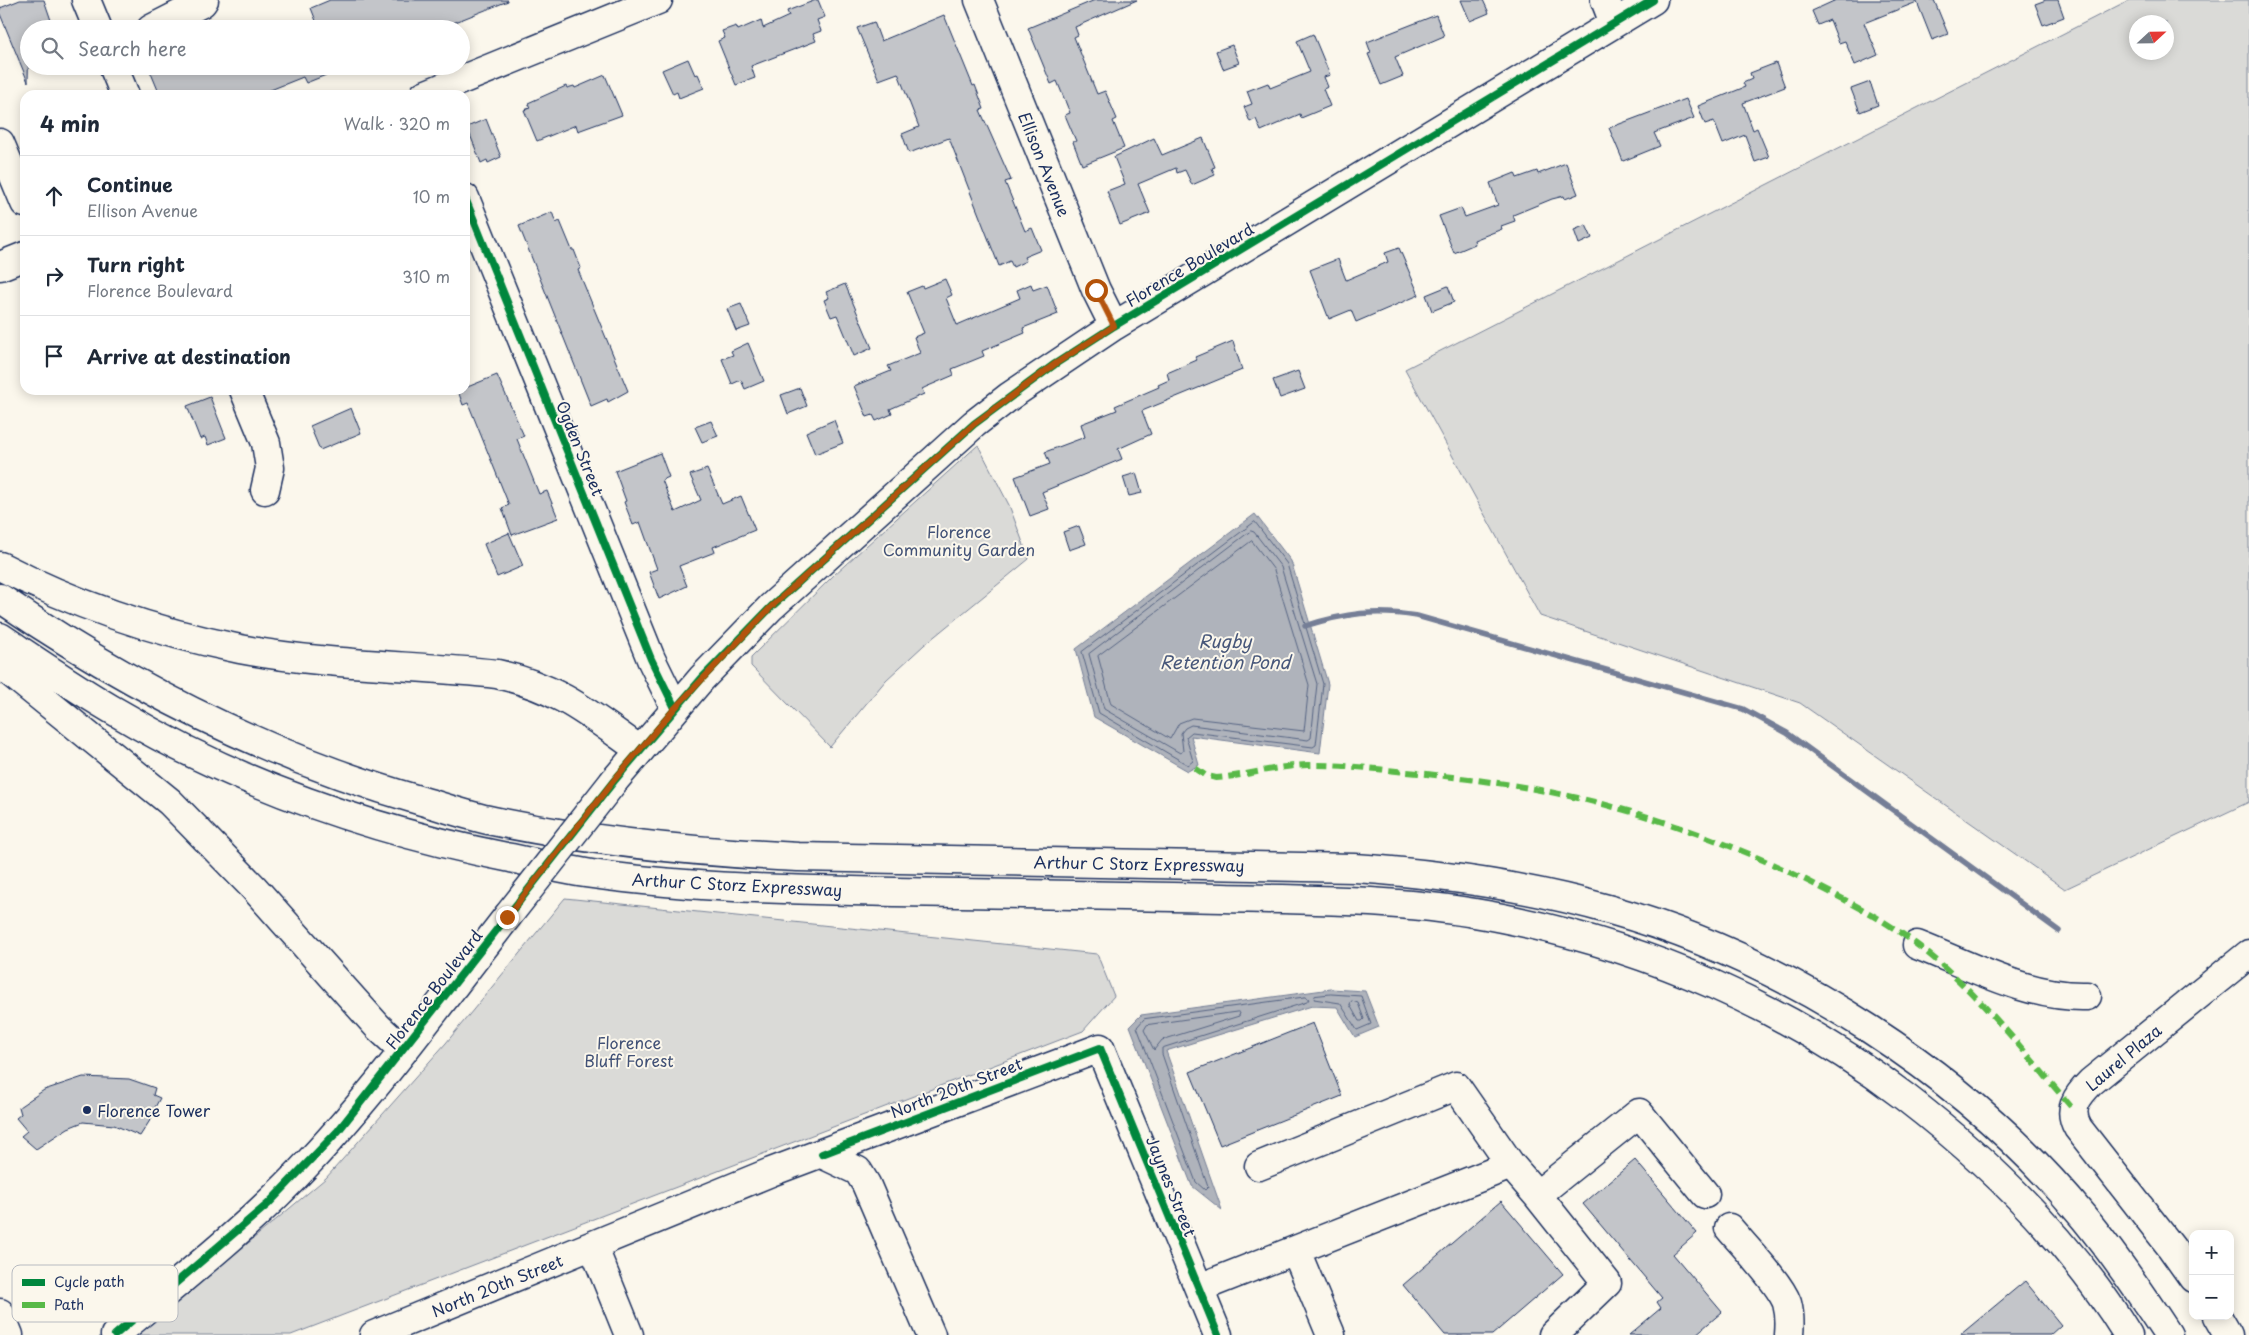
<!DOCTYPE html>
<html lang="en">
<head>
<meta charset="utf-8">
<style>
	:root { --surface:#fff; --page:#f2f2f3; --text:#1f2937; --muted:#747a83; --line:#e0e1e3 }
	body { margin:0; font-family:"Playpen Sans",sans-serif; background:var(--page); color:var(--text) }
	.controls { position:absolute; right:15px; bottom:15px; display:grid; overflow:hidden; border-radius:10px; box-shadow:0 2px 12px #0003 }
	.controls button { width:45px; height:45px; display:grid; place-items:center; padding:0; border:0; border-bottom:1px solid var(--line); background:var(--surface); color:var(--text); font:25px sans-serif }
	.compass { position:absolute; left:2129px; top:15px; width:45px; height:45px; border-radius:50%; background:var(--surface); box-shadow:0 2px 12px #0003; rotate:68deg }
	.stop { position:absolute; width:15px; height:15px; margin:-11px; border:4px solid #b45309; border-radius:50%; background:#fff }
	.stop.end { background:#b45309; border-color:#fff; box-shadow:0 1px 5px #0008 }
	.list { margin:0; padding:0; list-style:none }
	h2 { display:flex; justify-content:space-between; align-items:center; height:65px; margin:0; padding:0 20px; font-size:21px }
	h2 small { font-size:16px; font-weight:400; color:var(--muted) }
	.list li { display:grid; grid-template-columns:32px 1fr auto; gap:15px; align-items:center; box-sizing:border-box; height:80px; padding:0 20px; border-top:1px solid var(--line) }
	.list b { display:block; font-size:19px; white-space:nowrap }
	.list p { margin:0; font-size:16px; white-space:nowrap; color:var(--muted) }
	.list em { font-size:16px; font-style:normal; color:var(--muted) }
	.icon { flex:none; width:28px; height:28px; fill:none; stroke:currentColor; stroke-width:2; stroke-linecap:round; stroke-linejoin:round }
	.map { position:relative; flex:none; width:2249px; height:1335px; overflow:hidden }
	.search { position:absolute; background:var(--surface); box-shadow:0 2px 12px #0003; left:20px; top:20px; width:450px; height:55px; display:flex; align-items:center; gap:12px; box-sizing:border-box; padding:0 18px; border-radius:28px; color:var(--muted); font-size:19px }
	.panel { position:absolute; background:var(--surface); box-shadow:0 2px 12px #0003; left:20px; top:90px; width:450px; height:305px; border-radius:15px }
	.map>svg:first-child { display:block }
	.green { fill:#dadad7; stroke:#7a849a; fill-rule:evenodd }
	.water { fill:#afb3bb; stroke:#747e96 }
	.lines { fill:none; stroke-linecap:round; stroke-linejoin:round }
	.shore { stroke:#566483; stroke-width:1 }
	.stream { stroke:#747e96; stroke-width:5.5 }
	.building { fill:#c3c5c9; stroke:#1b2f5e }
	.minor-casing { stroke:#1b2f5e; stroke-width:31 }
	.highway-casing { stroke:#1b2f5e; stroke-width:31 }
	.minor { stroke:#fbf7ec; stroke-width:28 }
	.highway { stroke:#fbf7ec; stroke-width:28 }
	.minor-bridge-casing { stroke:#1b2f5e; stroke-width:31; stroke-linecap:butt }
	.minor-bridge { stroke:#fbf7ec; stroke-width:28 }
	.quiet { stroke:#58b947; stroke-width:6; stroke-dasharray:12 6; stroke-linecap:butt }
	.cycleway-casing { stroke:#fbf7ec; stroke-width:11 }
	.cycleway { stroke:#00873e; stroke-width:8 }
	.route { stroke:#b45309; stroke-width:6 }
	.poi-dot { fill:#1b2f5e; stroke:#fbf7ec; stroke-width:2 }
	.labels { text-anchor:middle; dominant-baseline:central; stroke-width:4; stroke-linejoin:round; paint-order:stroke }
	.street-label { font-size:16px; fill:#1b2f5e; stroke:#fbf7ec }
	.park-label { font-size:16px; fill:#415176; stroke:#fbf7ec }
	.poi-label { font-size:16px; fill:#1b2f5e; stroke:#fbf7ec; text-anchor:start }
	.water-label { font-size:18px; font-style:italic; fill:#47577a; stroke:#fbf7ec }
	.key { fill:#fbf7ec; stroke:#b8bbc1; stroke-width:1 }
	.key-label { font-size:14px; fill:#1b2f5e }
</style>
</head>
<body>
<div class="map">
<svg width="2249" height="1335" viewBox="0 0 2249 1335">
	<rect width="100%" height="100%" fill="#fbf7ec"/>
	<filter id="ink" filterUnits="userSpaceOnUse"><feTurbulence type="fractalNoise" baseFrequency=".02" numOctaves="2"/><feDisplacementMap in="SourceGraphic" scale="10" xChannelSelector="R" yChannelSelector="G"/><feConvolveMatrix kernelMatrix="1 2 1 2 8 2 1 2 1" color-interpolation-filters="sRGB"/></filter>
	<g filter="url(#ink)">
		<path class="green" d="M2129,0h120v802l-184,87 -265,-186 -260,-87 -135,-247zM2136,22h30v30h-30z
			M978,445l31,60 20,54 -105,86 -38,35 -56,67 -79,-81v-9l84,-83z
			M565,898l532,56 17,42 -31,35 -792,304h-153l188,-157 120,-135z"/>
		<path class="water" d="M1255,514l36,47 37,123 -8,69 -129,-17 8,29 -11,6 -94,-54 -18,-68z
			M1331,989l34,2 14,36 -24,10 -18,-30 -25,-1 -146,45 56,159 -30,-24 -62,-160 11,-11z"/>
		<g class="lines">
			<path class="shore" d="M1255,522l32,42 36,120 -7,61 -3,2 -121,-15 -6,5 7,24 -5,4 -89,-52 -17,-61z
				M1251,531l3,1 27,35 36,117 -6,54 -3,2 -117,-15 -6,3 -4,5 2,18 -3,2 -76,-44 -15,-55z
				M1252,541l22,29 35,115 -5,46 -112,-13 -13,5 -9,16 -59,-35 -13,-48z
				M1331,994l30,2 10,28 -14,6 -17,-27 -26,-4 1,-3z
				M1306,997l3,2 -2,3 -145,46v6l46,133 -3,3 -9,-8 -59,-155 7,-8z
				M1352,1001l6,2 6,16 -2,2h-3l-9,-16z
				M1238,1012l2,1 -1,3 -77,24 -8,10 -10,-20 3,-5z"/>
			<path class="stream" d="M1305,626c41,-13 70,-17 112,-10l326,93 44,24 272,198"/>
		</g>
		<path class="building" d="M20,0h24l10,29h-25l-1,53 -28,-68v-6z
			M330,0h178v1l-70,28h-108l-3,-7 -9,4 -7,-18z
			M816,0h2l7,17 -8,3 4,11 -8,3 3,7 -65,25 4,12 -19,7 -18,-44 7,-3 -3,-7 14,-5 2,4 23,-10 2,8 26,-12 -2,-5z
			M1095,0h42l-62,27 3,8 -4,2 23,57 8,-3 12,28 -4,2 11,27 -42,17 -9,-23 3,-1 -11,-26 5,-2 -13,-32 -6,3 -23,-56z
			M1461,0h22l6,13 -19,8z
			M1836,0h98l14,34 -16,6 -15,-38 -53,21 14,32 -23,10 -10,-24 -6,2 -9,-23 -12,5 -6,-14z
			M2046,0h12l6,17 -21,8 -8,-21z
			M944,15l29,71 2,-1 9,24 -4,1 31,70 -6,2 20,49 7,-3 9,22 -17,7 2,4 -13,6 -3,-6 -11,5 -50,-128 -40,15 -7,-19 17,-7 -21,-54 -19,7 -22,-52 17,-6 7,19z
			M1436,15l8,21 -49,21 8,19 -22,9 -13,-31 3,-1 -4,-11z
			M1313,34l17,41 -6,2 4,10 -5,2 7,17 -29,12 -1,-4 -39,17 -5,-12 -6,3 -6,-15 8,-3 -5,-13 21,-8 2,5 40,-16 -13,-31z
			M1232,45l7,18 -16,6 -7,-18z
			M688,59l7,16 3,-1 6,14 -25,10 -2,-6 -4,2 -11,-24z
			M1776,63l9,24 -42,16 10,27 4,-2 12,29 -14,5 -10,-27 -22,9 -9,-23 -9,3 -7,-18 47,-19 -2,-4 9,-4 -2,-6z
			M148,66h198v1l-40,16 -3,-6 -45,18h-98z
			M605,75l17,40 -44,16 -2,-6 -39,16 -13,-31 6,-2 -2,-5 38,-17 1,2 7,-2 1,2z
			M1870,82l8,23 -18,7 -9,-23z
			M1686,99l8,19 -40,15 6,13 -37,15 -14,-33z
			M486,119l15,38 -13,6 -1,-3 -6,3 -14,-36z
			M1154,138l8,17 41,-17 12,29 -3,1 3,7 -23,10 -7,-15 -8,3 -1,-5 -38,16 12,29 -30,12 -13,-34 18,-7 -11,-27z
			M1566,163l12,31 -13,5 -1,-3 -12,3 -39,16 2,6 -14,5 1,3 -28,11 1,4 -21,9 -15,-37 22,-8 4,9 33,-12 -8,-22 25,-10 2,5 20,-7 1,3z
			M552,212l4,11 4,-2 12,29h2l7,18 -3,2 50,121 -20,11 -1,-3 -16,7 -72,-180z
			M1586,225l6,13 -13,6 -5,-14z
			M1399,248l20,47 -63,27 -5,-12 -22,9 -19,-49 28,-11 8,21 42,-18 -3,-9z
			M945,279l7,16 -6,3 11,27 63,-27 -3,-8 14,-6 2,6 14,-5 11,29 -35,14 2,5 -43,18 2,5 -32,13 2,6 -28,12 -4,2 2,5 -34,15 2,5 -16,7 -3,-6 -6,2 -13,-31 37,-15 -3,-5 32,-13 -6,-16 10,-4 -17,-41 15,-6 1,2z
			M845,284l27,64 -18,8 -17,-41 -6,2 -7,-17 5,-2 -3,-6z
			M1448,286l6,16 -22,9 -6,-16z
			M741,304l9,22 -14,5 -9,-22z
			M1233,341l9,29 -100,41 9,23 -33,15 4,10 -80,33 7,17 -19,7 -15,-39 35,-13 -5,-12 40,-15 -4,-13 36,-14 -2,-4 44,-19 -1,-2 11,-5 -2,-7 30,-13 -2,-3z
			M748,343l16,38 -19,8 -4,-9 -9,4 -10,-25 11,-4 -2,-4z
			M1298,371l7,18 -25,9 -7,-18z
			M497,375l27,61 -7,3 22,55 8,-3 11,27 -46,17 -10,-27 7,-3 -41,-102 -5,2 -5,-14 7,-1v-2z
			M800,388l7,18 -19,8 -7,-19z
			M210,397l16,41 -18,7 -3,-8 -5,2 -13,-33z
			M351,408l10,25 -41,17 -10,-24z
			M834,420l9,23 -28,11 -9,-22z
			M711,421l7,15 -16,6 -7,-15z
			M660,453l9,24 -7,3 13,32 26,-12 -11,-25 17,-6 15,35 19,-8 14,34 -42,17 2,5 -36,14 8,20 -28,13 -10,-27 8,-3 -17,-47 -7,3 -9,-23 2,-1 -11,-30z
			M1136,473l6,20 -13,3 -6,-19z
			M1079,526l7,18 -17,6 -6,-18z
			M509,533l14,33 -26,11 -13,-33z
			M1313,1023l29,73 -122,49 -30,-73z
			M83,1077l46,2 26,9 -2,7 7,3 -8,15 2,1 -14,22 -26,-11 -31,-3 -15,6 -32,21 -15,-13 6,-5 -11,-13 5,-4 -2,-7 25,-17z
			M1635,1160l62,73 -24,21 49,58 -27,23h-66l32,-27 -4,-6 5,-4 -79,-94z
			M1501,1201l62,73 -71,61h-47l-42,-50z
			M2025,1281l36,44 -11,10h-90z"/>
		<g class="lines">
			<g class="minor-casing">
				<path id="minor" d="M86,0l12,29
					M979,0l117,290 18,36
					M1605,0l9,23
					M151,29l51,-26 2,-3
					M113,66l12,29
					M424,95l234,-95
					M0,143l25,60
					M465,198l186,461 24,49
					M0,266l25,-10
					M244,390l22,53 4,25 -5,22
					M614,781l88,-103 69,-71 203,-183 36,-28 104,-70 539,-326
					M1917,945c54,21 112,53 170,51
					M822,1154l36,17 8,13 65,151
					M1259,1166l197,-80 55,79 26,30
					M1729,1228c15,18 51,55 58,75 3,11 3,21 2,32
					M593,1246l36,89
					M1296,1251l35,84
					M2193,1278l-22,-31 -93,-119c-11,-19 -1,-32 13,-46l158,-128
					M1199,1288l312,-123
					M0,1313l9,22
					M2217,1316l11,19
					M115,1335c67,-56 136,-110 195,-174 71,-76 133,-162 197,-244
					M374,1335l397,-163 329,-124 118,287
					M1553,1335l54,-52 -70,-88 102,-82 66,81"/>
			</g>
			<g class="highway-casing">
				<path id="highway" d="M0,566c75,39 157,66 240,83 84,16 172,16 257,25 63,14 92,40 143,76
					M0,598c130,89 271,160 422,203 24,7 47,15 71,20 101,21 202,31 305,36l557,11c87,6 172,18 256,42 177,50 358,166 474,309 30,37 57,76 83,116
					M0,637c39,26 78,53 118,76 121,72 256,118 393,145 27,6 54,12 81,16 100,14 202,16 303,18 109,2 219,3 328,6 93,2 187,1 279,20 146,29 285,89 403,179 86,66 166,145 223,238
					M0,664l170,138 84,86 124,139 25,23"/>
			</g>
			<use href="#minor" class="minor"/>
			<use href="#highway" class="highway"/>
			<g class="minor-bridge-casing">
				<path id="minor-bridge" d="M507,917l107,-136"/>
			</g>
			<use href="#minor-bridge" class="minor-bridge"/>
			<path class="quiet" d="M1195,768l10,7 11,3c30,-2 60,-12 91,-13 36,-1 74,5 111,8 35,4 70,8 105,14 101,17 202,52 293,98 35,18 69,35 100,59 58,43 110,110 157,165"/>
			<g class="cycleway-casing">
				<path id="cycleway" d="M465,198l186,461 24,49
					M822,1154l278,-106 118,287
					M115,1335l153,-131 70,-73 276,-350 88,-103 69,-71 203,-183 81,-60 59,-38 539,-326"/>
			</g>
			<use href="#cycleway" class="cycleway"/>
		</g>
	</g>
	<g class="lines" filter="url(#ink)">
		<path class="route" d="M507,917l107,-137 61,-72 96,-101 203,-183 81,-60 59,-38 -18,-36"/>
	</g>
	<circle class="poi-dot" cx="87" cy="1110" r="5"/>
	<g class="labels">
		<g class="street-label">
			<text transform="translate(1045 164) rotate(68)">Ellison Avenue</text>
			<text transform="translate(1189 264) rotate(-31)">Florence Boulevard</text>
			<text transform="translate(581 448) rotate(68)">Ogden Street</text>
			<text transform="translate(1139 863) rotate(1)">Arthur C Storz Expressway</text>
			<text transform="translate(737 884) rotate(3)">Arthur C Storz Expressway</text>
			<text transform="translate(433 989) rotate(-52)">Florence Boulevard</text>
			<text transform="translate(2123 1057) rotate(-40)">Laurel Plaza</text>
			<text transform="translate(956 1087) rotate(-21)">North 20th Street</text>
			<text transform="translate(1172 1186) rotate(68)">Jaynes Street</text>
			<text transform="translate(497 1285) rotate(-22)">North 20th Street</text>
		</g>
		<g class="park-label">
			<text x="959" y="531">Florence<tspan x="959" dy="18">Community Garden</tspan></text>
			<text x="629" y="1042">Florence<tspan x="629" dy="18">Bluff Forest</tspan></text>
		</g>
		<g class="poi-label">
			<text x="97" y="1110">Florence Tower</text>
		</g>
		<g class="water-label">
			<text x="1225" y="640">Rugby<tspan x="1225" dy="21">Retention Pond</tspan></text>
		</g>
	</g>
	<rect x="12" y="1265" width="166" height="57" rx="8" class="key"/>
	<rect x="22" y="1279" width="23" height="7" fill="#00873e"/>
	<rect x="22" y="1302" width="23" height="6" fill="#58b947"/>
	<g class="key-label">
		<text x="54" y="1287">Cycle path</text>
		<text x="54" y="1310">Path</text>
	</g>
</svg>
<div class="controls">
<button>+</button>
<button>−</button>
</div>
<svg class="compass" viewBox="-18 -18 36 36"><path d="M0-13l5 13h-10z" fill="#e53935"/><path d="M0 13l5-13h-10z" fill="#747a83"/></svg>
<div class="stop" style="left:1096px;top:290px"></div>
<div class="stop end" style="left:507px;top:917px"></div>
<div class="search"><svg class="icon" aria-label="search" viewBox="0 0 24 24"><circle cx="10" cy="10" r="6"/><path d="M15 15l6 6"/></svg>Search here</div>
<section class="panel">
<h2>4 min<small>Walk · 320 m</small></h2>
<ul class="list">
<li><svg class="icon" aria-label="ahead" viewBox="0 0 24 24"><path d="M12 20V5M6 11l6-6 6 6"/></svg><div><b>Continue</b><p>Ellison Avenue</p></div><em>10 m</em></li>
<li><svg class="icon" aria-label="right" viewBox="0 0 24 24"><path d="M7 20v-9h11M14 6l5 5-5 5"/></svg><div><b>Turn right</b><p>Florence Boulevard</p></div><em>310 m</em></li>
<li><svg class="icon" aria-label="arrive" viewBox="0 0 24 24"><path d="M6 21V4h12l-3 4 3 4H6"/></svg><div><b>Arrive at destination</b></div></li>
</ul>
</section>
</div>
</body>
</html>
